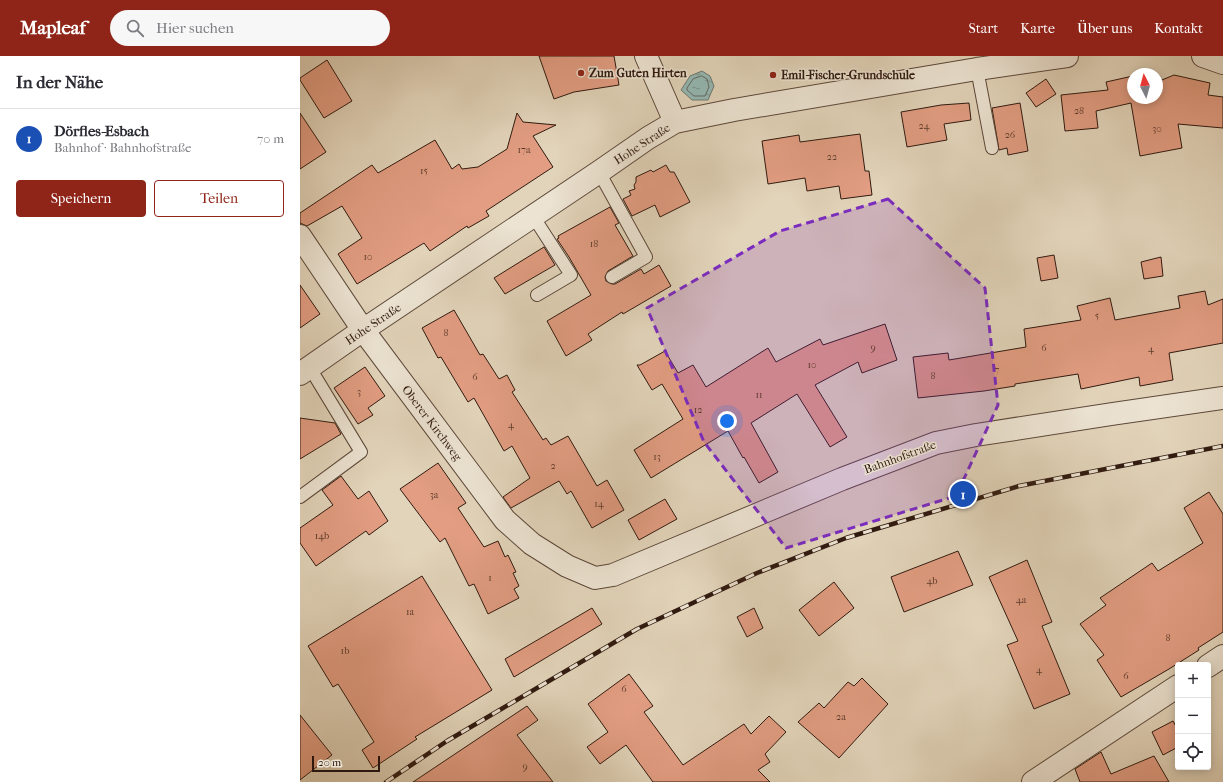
<!DOCTYPE html>
<html lang="de">
<head>
<meta charset="utf-8">
<style>
	:root { --surface:#fff; --page:#f7f7f7; --text:#2b2b33; --muted:#7c7c81; --line:#e1e1e2; --accent:#8f2418 }
	body { margin:0; font-family:"IM FELL French Canon",serif; background:var(--page); color:var(--text) }
	.controls { position:absolute; right:12px; bottom:12px; display:grid; overflow:hidden; border-radius:4px; box-shadow:0 2px 10px #0003 }
	.controls button { width:36px; height:36px; display:grid; place-items:center; padding:0; border:0; border-bottom:1px solid var(--line); background:var(--surface); color:var(--text); font:20px sans-serif }
	.compass { position:absolute; left:827px; top:12px; width:36px; height:36px; border-radius:50%; background:var(--surface); box-shadow:0 2px 10px #0003; rotate:354deg }
	.scale { position:absolute; left:12px; bottom:10px; width:68px; box-sizing:border-box; padding-left:4px; border:2px solid #301a10; border-top:0; font-size:11px; line-height:14px; white-space:nowrap; color:#301a10; -webkit-text-stroke:3px #ece3d2; paint-order:stroke }
	.you { position:absolute; left:427px; top:365px; width:14px; height:14px; margin:-10px; border:3px solid #fff; border-radius:50%; background:#1a73e8; box-shadow:0 0 0 6px #1a73e833 }
	.badge { display:grid; place-items:center; width:26px; height:26px; border-radius:50%; background:var(--accent); color:#fff; font-size:13px; font-weight:700 }
	.pin { position:absolute; translate:-50% -50%; border:2px solid #fff; box-shadow:0 1px 4px #0006 }
	.list { margin:0; padding:0; list-style:none }
	h2 { display:flex; justify-content:space-between; align-items:center; height:52px; margin:0; padding:0 16px; font-size:17px }
	h2 small { font-size:13px; font-weight:400; color:var(--muted) }
	.list li { display:grid; grid-template-columns:26px 1fr auto; gap:12px; align-items:center; box-sizing:border-box; height:60px; padding:0 16px; border-top:1px solid var(--line) }
	.list b { display:block; font-size:15px; white-space:nowrap }
	.list p { margin:0; font-size:13px; white-space:nowrap; color:var(--muted) }
	.list em { font-size:13px; font-style:normal; color:var(--muted) }
	.actions { display:flex; gap:8px; padding:12px 16px }
	.actions a { flex:1; padding:9px 0; border:1px solid var(--accent); border-radius:4px; text-align:center; font-size:14px; color:var(--accent) }
	.actions .main { background:var(--accent); color:#fff }
	.icon { flex:none; width:22px; height:22px; fill:none; stroke:currentColor; stroke-width:2; stroke-linecap:round; stroke-linejoin:round }
	.map { position:relative; flex:none; width:923px; height:726px; overflow:hidden }
	header { display:flex; align-items:center; gap:24px; box-sizing:border-box; height:56px; padding:0 20px; background:var(--accent); color:#fff }
	header strong { font-size:19px }
	nav { display:flex; gap:22px; margin-inline-start:auto; font-size:14px }
	.search { width:280px; height:36px; background:var(--page); display:flex; align-items:center; gap:10px; box-sizing:border-box; padding:0 14px; border-radius:22px; color:var(--muted); font-size:15px }
	main { display:flex }
	aside { flex:1; background:var(--surface) }
	.map>svg:first-child { display:block }
	.water { fill:url(#water-ripples); stroke:#6d7972 }
	.lines { fill:none; stroke-linecap:round; stroke-linejoin:round }
	.shore { stroke:#626962; stroke-width:1 }
	.building { fill:#e29d82; stroke:#301a10 }
	.lane-casing { stroke:#5c483a; stroke-width:14 }
	.street-casing { stroke:#5c483a; stroke-width:24 }
	.lane { stroke:#ece3d2; stroke-width:12 }
	.street { stroke:#ece3d2; stroke-width:22 }
	.rail-casing { stroke:#301a10; stroke-width:4.5 }
	.rail { stroke:#ece3d2; stroke-width:3; stroke-dasharray:9; stroke-linecap:butt }
	.marked { fill:#7b2cbf; fill-opacity:0.2; stroke:#7b2cbf; stroke-width:3; stroke-dasharray:8 5; stroke-linejoin:round }
	.poi-dot { fill:#8f2418; stroke:#ece3d2; stroke-width:1.5 }
	.labels { text-anchor:middle; dominant-baseline:central; stroke-width:3; stroke-linejoin:round; paint-order:stroke }
	.number-label { font-size:10px; fill:#5c3b2c }
	.poi-label { font-size:12px; font-weight:bold; fill:#301a10; stroke:#ece3d2; text-anchor:start }
	.street-label { font-size:12px; fill:#301a10; stroke:#ece3d2 }
</style>
</head>
<body>
<header>
<strong>Mapleaf</strong>
<div class="search"><svg class="icon" aria-label="search" viewBox="0 0 24 24"><circle cx="10" cy="10" r="6"/><path d="M15 15l6 6"/></svg>Hier suchen</div>
<nav><a>Start</a><a>Karte</a><a>Über uns</a><a>Kontakt</a></nav>
</header>
<main>
<aside>
<h2>In der Nähe<small></small></h2>
<ul class="list">
<li><span class="badge" style="background:#1a4fb4">1</span><div><b>Dörfles-Esbach</b><p>Bahnhof · Bahnhofstraße</p></div><em>70 m</em></li>
</ul>
<div class="actions"><a class="main">Speichern</a><a>Teilen</a></div>
</aside>
<div class="map">
<svg width="923" height="726" viewBox="0 0 923 726">
	<defs>
		<pattern id="water-ripples" width="26" height="14" patternUnits="userSpaceOnUse"><rect width="26" height="14" fill="#95b8b3"/><path d="M2 4q2-2 4 0t4 0M15 11q2-2 4 0t4 0" fill="none" stroke="#7a9590"/></pattern>
	</defs>
	<rect width="100%" height="100%" fill="#e2d4ba"/>
	<filter id="stains"><feTurbulence type="fractalNoise" baseFrequency=".005" numOctaves="4"/><feColorMatrix values="0 0 0 0 .2 0 0 0 0 .09 0 0 0 0 .02 0 0 0 .5 -.17"/></filter>
	<radialGradient id="worn" r=".72"><stop offset=".6" stop-color="#630" stop-opacity="0"/><stop offset="1" stop-color="#630" stop-opacity=".3"/></radialGradient>
	<path class="water" d="M402,15l8,5 4,10 -6,14h-16l-11,-10 9,-14z"/>
	<g class="lines">
		<path class="shore" d="M402,20l5,3 2,8 -4,9h-11l-7,-6v-2l6,-9z"/>
	</g>
	<path class="building" d="M239,0h75l5,29 -45,7 -20,7z
		M27,4l25,41 -28,17 -24,-38v-2z
		M874,19l36,8 -2,12 15,2v31l-45,-4 4,24 -42,8 -9,-53 -35,8 2,17 -33,3 -4,-36 47,-5 -2,-8 27,-6v22h24v-16z
		M746,23l10,15 -20,13 -10,-14z
		M669,47l2,17 -27,4 3,16 -40,7 -6,-35 40,-7z
		M720,47l8,48 -20,4 -1,-7 -8,2 -7,-42z
		M0,57l26,39 -26,17z
		M217,57l6,9 33,3 -23,11 20,31 -67,44 3,5 -21,12 -1,-2 -37,25 -6,-8 -67,41 -19,-30 24,-16 -20,-32 -35,20 -7,-3v-10l72,-48 6,8 57,-33 17,29 7,-5 3,5 16,-2 29,-18z
		M560,78l5,37h4l3,24 -31,4 -2,-13 -32,5 -2,-13 -37,6 -6,-43 37,-6 1,7z
		M366,109l4,7h4l16,30 -30,15 -5,-12 -23,11 -9,-17 8,-4 -2,-4 6,-2 -1,-4 2,-3v-5l15,-7 2,2z
		M310,151l9,16 -4,2 18,31 -25,15 -3,6 1,4 6,3h3l26,-15 3,5 15,-9 12,21 -48,28 -1,-2 -34,22 4,6 -26,16 -19,-35 44,-26 -22,-38 -12,-18 2,-1 -1,-2z
		M244,191l11,18 -50,29 -11,-16z
		M754,199l4,23 -17,3 -4,-23z
		M861,201l2,19 -19,3 -3,-17z
		M0,229l20,29 -20,14z
		M905,235l3,14 15,-6v44l-54,10 4,27 -33,6 -1,-9 -58,12 -3,-15 -63,10v2l-31,5 -66,7 -5,-41 35,-4 1,7 77,-13 -2,-18 57,-9 -4,-14 33,-8 5,22 65,-12 -2,-12z
		M154,254l26,45 3,-1 16,25 8,-4 8,15 -3,2 31,48 3,-2 5,7 17,-9 29,50 10,-6 17,30 -32,18 -21,-37 -4,3 -8,-13 -48,27 -8,-11 27,-19 -18,-32 -8,5 -30,-53 -6,4 -27,-45 -3,1 -16,-30z
		M585,268l12,36 -35,13 -4,-11 -43,23 32,52 -17,10 -33,-53 -46,29 27,49 -19,11 -15,-26 -1,1 -15,-27 -77,47 -17,-28 49,-31 -21,-35 -10,6 -15,-25h3l25,-14 13,22 15,-8 13,22 62,-39 8,14 44,-23 3,6z
		M65,311l20,29 -17,12 5,7 -15,9 -24,-36z
		M0,362l35,5 6,11 -41,25z
		M138,407l28,40 -8,5 26,39 14,-6 7,16 3,-2 8,17 -3,1 6,13 -5,3 5,9 -31,16 -14,-30 -5,2 -24,-48 -5,4 -40,-53z
		M41,420l17,23 11,-8 19,30 -19,14 -3,-4 -50,35 -16,-23v-15l33,-23 -11,-15z
		M909,436l14,22v118l-25,16 1,2 -30,19 -48,28 -24,-37 7,-5 -24,-31 26,-19 -6,-7 52,-35 6,8 45,-28 -19,-35z
		M365,443l12,20 -38,21 -11,-20z
		M658,495l15,34 -69,27 -13,-35z
		M727,504l25,62 -10,4 28,68 -36,15 -27,-64 11,-4 -29,-64z
		M122,520l70,114 -77,47 2,2 -44,29 -11,-18 12,-8 -36,-58 -5,3 -25,-41z
		M534,526l20,26 -35,28 -20,-26z
		M292,552l10,16 -88,53 -9,-18z
		M454,552l9,20 -16,9 -10,-20z
		M329,618l24,32 -9,6 39,53 61,-41 7,10 18,-18 17,16 -21,22 5,8 -12,8 12,12h-117l-27,-37 -26,19 -13,-17 21,-15 -20,-28z
		M562,622l26,26 -49,54 -41,-36 21,-19 5,5 24,-26 6,4z
		M227,650l11,14 -21,15 36,47h-140z
		M0,659l32,40 -32,25z
		M873,665l5,9v17l-15,8 -11,-23z
		M801,696l10,22 43,-18 15,26h-89l-5,-13z"/>
	<g class="lines">
		<g class="lane-casing">
			<path id="lane" d="M677,13l15,79
				M299,116l47,85 -34,20
				M233,160l38,59 -34,20
				M0,441l61,-45 -51,-84"/>
		</g>
		<g class="street-casing">
			<path id="street" d="M346,0l29,66
				M903,0l20,7
				M0,180l63,94 142,190 27,24 35,22 28,12 18,-3 229,-96 94,-36 40,-8 136,-21 111,-16
				M0,318l63,-44 236,-158 49,-34 27,-16 59,-12 243,-41 90,-13
				M908,610l15,-10
				M733,726l145,-96"/>
		</g>
		<use href="#lane" class="lane"/>
		<use href="#street" class="street"/>
		<g class="rail-casing">
			<path id="rail" d="M86,726l61,-41 190,-112 120,-56 89,-35 173,-52 204,-40"/>
		</g>
		<use href="#rail" class="rail"/>
	</g>
	<path class="marked" d="M588,143l97,89 13,117 -42,91 -170,52 -82,-106 -57,-134 133,-77z"/>
	<g class="poi-dot">
		<circle cx="281" cy="17" r="4"/>
		<circle cx="473" cy="19" r="4"/>
	</g>
	<g class="labels">
		<g class="number-label">
			<text x="779" y="55">28</text>
			<text x="624" y="70">24</text>
			<text x="857" y="73">30</text>
			<text x="710" y="79">26</text>
			<text x="224" y="94">17a</text>
			<text x="532" y="101">22</text>
			<text x="124" y="115">15</text>
			<text x="294" y="188">18</text>
			<text x="68" y="201">10</text>
			<text x="797" y="260">5</text>
			<text x="146" y="277">8</text>
			<text x="573" y="292">9</text>
			<text x="744" y="292">6</text>
			<text x="851" y="293">4</text>
			<text x="512" y="309">10</text>
			<text x="697" y="314">7</text>
			<text x="633" y="320">8</text>
			<text x="175" y="321">6</text>
			<text x="59" y="336">3</text>
			<text x="459" y="339">11</text>
			<text x="398" y="354">12</text>
			<text x="211" y="369">4</text>
			<text x="357" y="401">13</text>
			<text x="253" y="410">2</text>
			<text x="134" y="439">3a</text>
			<text x="299" y="448">14</text>
			<text x="22" y="480">14b</text>
			<text x="190" y="522">1</text>
			<text x="632" y="525">4b</text>
			<text x="721" y="544">4a</text>
			<text x="110" y="556">1a</text>
			<text x="868" y="582">8</text>
			<text x="45" y="595">1b</text>
			<text x="739" y="614">4</text>
			<text x="826" y="620">6</text>
			<text x="324" y="633">6</text>
			<text x="541" y="661">2a</text>
			<text x="225" y="711">9</text>
		</g>
		<g class="poi-label">
			<text x="289" y="17">Zum Guten Hirten</text>
			<text x="481" y="19">Emil-Fischer-Grundschule</text>
		</g>
		<g class="street-label">
			<text transform="translate(342 88) rotate(-33)">Hohe Straße</text>
			<text transform="translate(73 268) rotate(-34)">Hohe Straße</text>
			<text transform="translate(132 367) rotate(53)">Oberer Kirchweg</text>
			<text transform="translate(600 401) rotate(-20)">Bahnhofstraße</text>
		</g>
	</g>
	<rect width="100%" height="100%" filter="url(#stains)"/>
	<rect width="100%" height="100%" fill="url(#worn)"/>
</svg>
<div class="controls">
<button>+</button>
<button>−</button>
<button><svg class="icon" aria-label="locate" viewBox="0 0 24 24"><circle cx="12" cy="12" r="6"/><path d="M12 2v4M12 18v4M2 12h4M18 12h4"/></svg></button>
</div>
<svg class="compass" viewBox="-18 -18 36 36"><path d="M0-13l5 13h-10z" fill="#e53935"/><path d="M0 13l5-13h-10z" fill="#7c7c81"/></svg>
<div class="scale">20 m</div>
<div class="you"></div>
<div class="pin badge" style="left:663px;top:438px;background:#1a4fb4">1</div>
</div>
</main>
</body>
</html>
